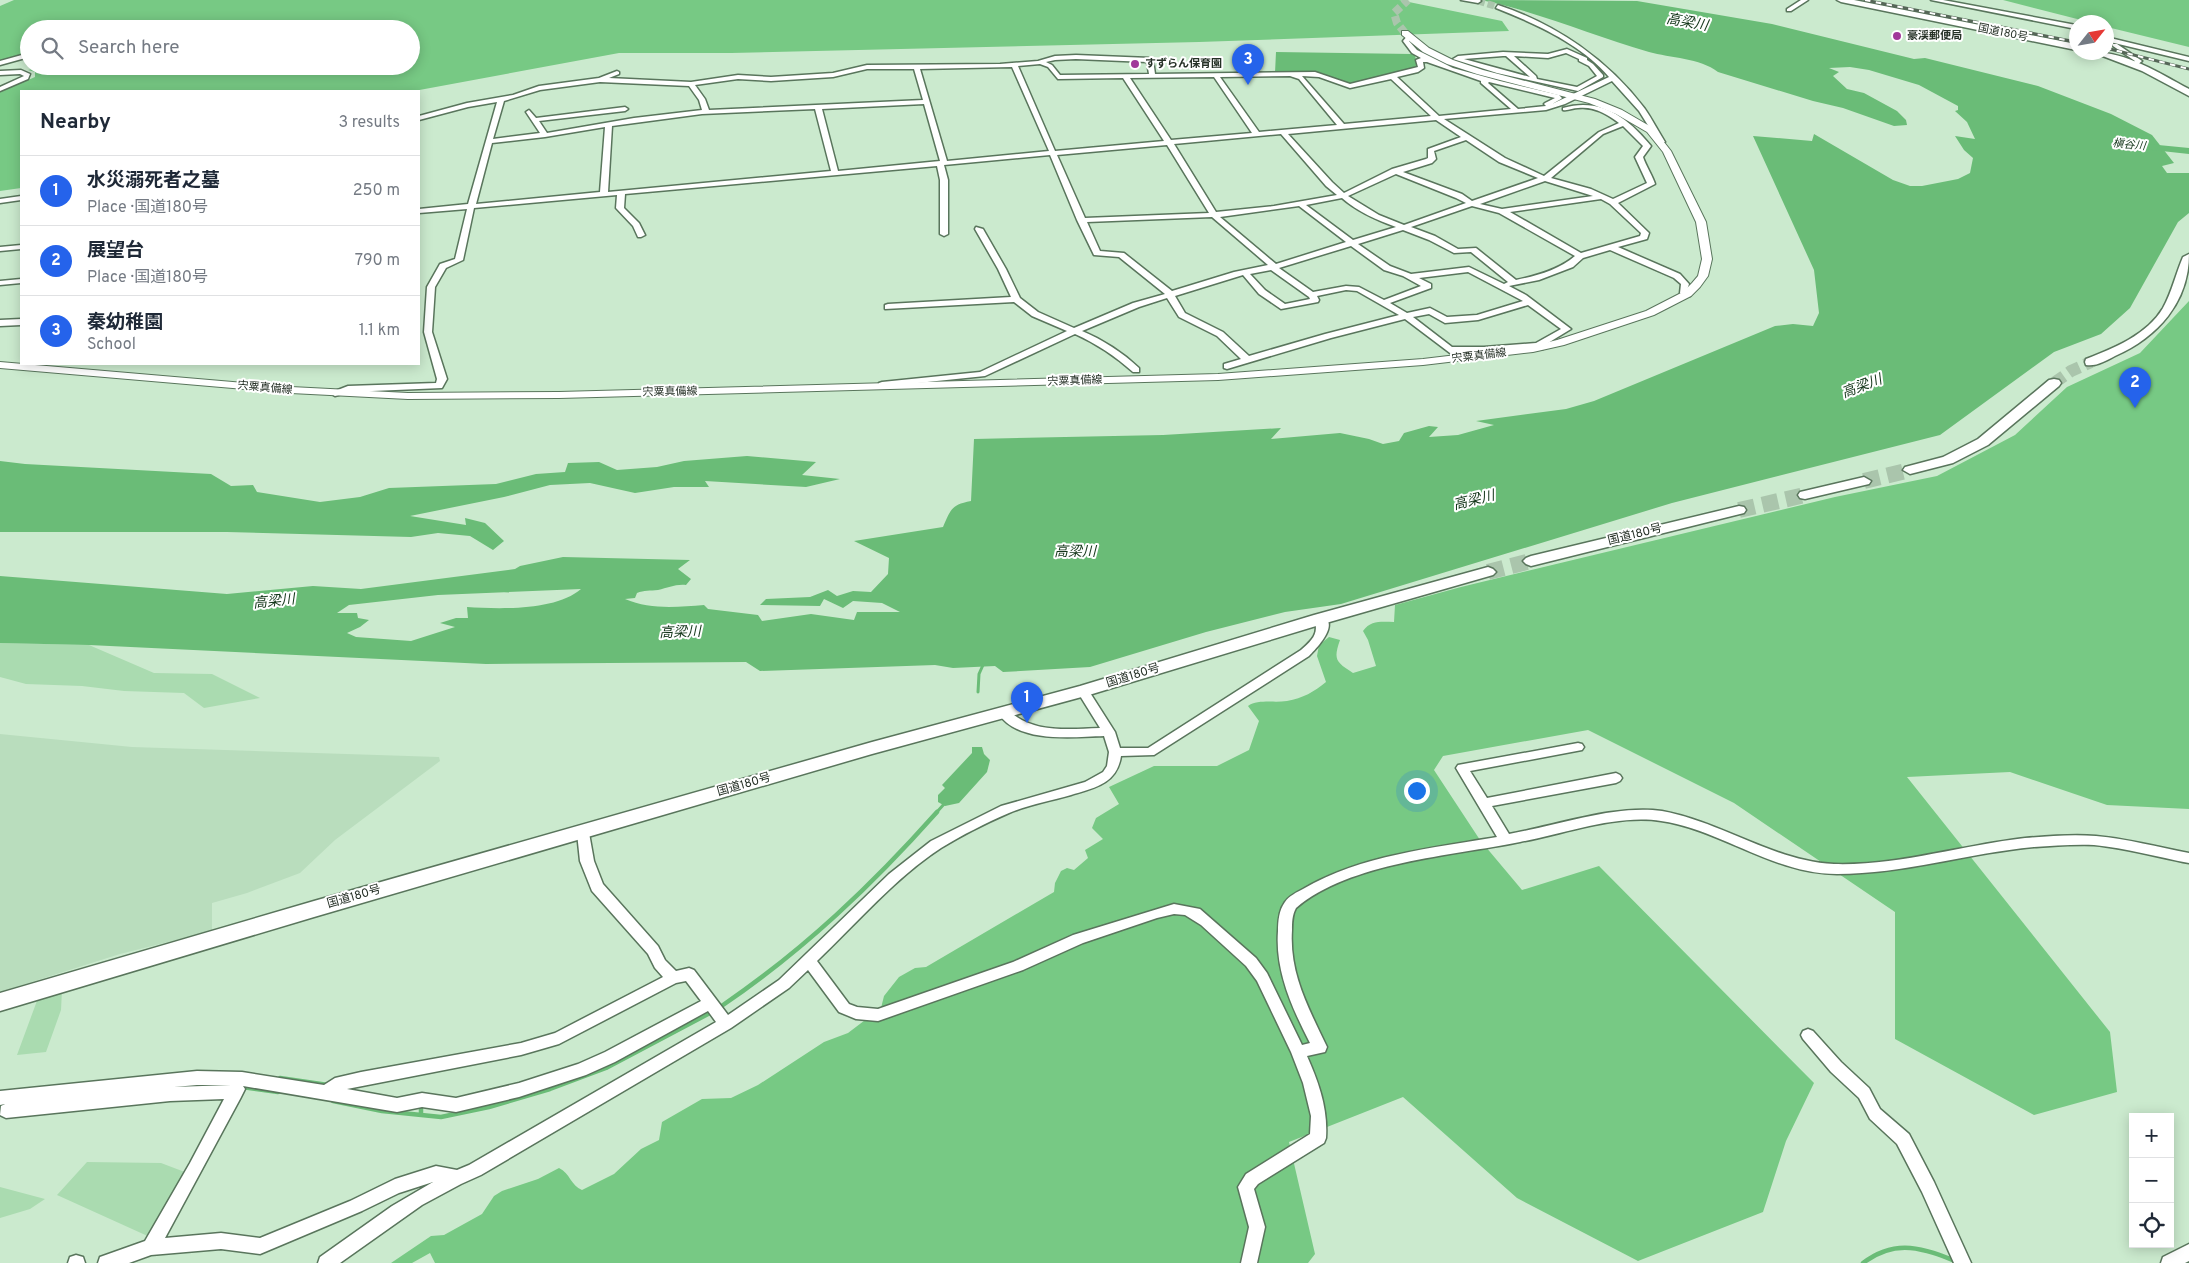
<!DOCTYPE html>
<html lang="en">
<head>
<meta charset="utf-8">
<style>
	:root { --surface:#fff; --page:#f2f2f3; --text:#1f2937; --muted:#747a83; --line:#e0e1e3; --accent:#2563eb }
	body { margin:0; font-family:Overpass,"Noto Sans JP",sans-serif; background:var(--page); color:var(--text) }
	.controls { position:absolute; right:15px; bottom:15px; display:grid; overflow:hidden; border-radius:0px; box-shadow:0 2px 12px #0003 }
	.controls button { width:45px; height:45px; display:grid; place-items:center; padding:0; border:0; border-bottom:1px solid var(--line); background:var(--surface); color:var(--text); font:25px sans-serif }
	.compass { position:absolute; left:2069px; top:15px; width:45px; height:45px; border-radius:50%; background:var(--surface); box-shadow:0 2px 12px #0003; rotate:59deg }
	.you { position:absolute; left:1416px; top:790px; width:18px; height:18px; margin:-12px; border:4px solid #fff; border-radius:50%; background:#1a73e8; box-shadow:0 0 0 8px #1a73e833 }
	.badge { display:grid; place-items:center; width:32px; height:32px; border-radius:50%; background:var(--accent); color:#fff; font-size:16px; font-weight:700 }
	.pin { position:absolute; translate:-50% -41px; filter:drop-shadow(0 1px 2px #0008) }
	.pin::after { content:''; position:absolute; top:26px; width:18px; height:15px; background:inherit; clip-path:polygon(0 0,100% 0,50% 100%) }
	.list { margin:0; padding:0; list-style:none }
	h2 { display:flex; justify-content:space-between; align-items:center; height:65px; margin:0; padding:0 20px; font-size:21px }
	h2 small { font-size:16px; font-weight:400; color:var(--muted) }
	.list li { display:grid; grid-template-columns:32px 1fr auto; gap:15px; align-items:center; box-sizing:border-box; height:70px; padding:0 20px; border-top:1px solid var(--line) }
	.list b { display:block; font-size:19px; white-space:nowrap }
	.list p { margin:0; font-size:16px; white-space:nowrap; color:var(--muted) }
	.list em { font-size:16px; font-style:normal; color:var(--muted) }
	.icon { flex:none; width:28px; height:28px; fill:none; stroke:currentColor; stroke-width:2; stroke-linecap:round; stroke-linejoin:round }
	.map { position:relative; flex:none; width:2189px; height:1263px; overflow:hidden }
	.search { position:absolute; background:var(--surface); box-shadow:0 2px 12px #0003; left:20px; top:20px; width:400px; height:55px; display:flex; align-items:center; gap:12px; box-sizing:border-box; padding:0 18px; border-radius:28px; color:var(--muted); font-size:19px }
	.panel { position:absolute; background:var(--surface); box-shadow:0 2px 12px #0003; left:20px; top:90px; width:400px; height:275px; border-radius:0px }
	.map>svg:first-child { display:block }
	.built { fill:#b9ddbd }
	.green { fill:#aadbb0 }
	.forest { fill:#77c984 }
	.water { fill:#6abc77; fill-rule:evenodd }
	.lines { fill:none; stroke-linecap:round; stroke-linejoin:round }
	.stream-far1 { stroke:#6abc77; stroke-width:3 }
	.stream { stroke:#6abc77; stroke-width:4.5 }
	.river { fill:#6abc77; fill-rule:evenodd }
	.minor-tunnel { stroke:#aac5ac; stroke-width:7; stroke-dasharray:7 3; stroke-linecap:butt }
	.major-tunnel { stroke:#aac5ac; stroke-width:8; stroke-dasharray:8 4; stroke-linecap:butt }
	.highway-tunnel-far1 { stroke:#aac5ac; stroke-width:12; stroke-dasharray:12 6; stroke-linecap:butt }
	.highway-tunnel { stroke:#aac5ac; stroke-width:16; stroke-dasharray:16 8; stroke-linecap:butt }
	.minor-casing { stroke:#59755c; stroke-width:3 }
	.major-casing { stroke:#59755c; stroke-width:2 }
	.highway-casing { stroke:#59755c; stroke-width:3 }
	.minor { fill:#fff; fill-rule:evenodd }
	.major { fill:#fff; fill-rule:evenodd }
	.highway { fill:#fff; fill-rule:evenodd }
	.rail-casing { stroke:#566758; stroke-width:3 }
	.rail { stroke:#fff; stroke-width:2; stroke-dasharray:5.5; stroke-linecap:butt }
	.poi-dot { fill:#a1389a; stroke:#fff; stroke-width:2 }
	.labels { text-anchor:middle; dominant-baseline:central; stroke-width:4; stroke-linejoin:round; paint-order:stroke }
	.far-street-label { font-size:11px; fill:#253026; stroke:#fff }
	.far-poi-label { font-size:11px; font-weight:bold; fill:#253026; stroke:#fff; text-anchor:start }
	.far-water-label { font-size:11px; font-style:italic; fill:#14361a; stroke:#fff }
	.street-label { font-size:12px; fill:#253026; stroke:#fff }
	.water-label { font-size:14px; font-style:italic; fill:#14361a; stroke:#fff }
</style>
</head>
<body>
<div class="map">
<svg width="2189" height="1263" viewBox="0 0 2189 1263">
	<rect width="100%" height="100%" fill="#cbeace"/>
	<path class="built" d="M0,734l132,13 307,10 1,4 -105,79 -35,33 -53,20 -35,10v28l-92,23 -120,38z"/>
	<path class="green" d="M0,643l89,2 65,28 58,1 48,24 -56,10 -20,-15 -60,-2 -42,-5 -56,-2 -26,-7z
		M62,990l-1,20 -15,42 -29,3 21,-57z
		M87,1162l74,1 29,11 -38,64 -95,-43z
		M0,1187l45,12 -15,10 -30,9z"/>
	<path class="forest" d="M14,0h1385l103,21 7,10 -310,11 -468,11h-112l-205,38h-393v97l-21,3v-99l35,-15v-5l-7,-2c21,-6 37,3 53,-4h330v-37h-382v24l-29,8v-55z
		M2003,0h186v47l-82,-20 -1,-5h-17z
		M2189,301v508l-82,-4 -97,-33 -103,5 203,255 7,60 -83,23 -139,-76v-127l-161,-109 -146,-73 -145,26 -9,14 46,70 42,50 77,-24 215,217 -28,58 -23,71 -125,49 -121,-63 -114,-101 -114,45 26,112 -7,9h-873l-5,-10 -18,10h-21l40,-27 13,-1 38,-21 12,-18 8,-5 36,-12 21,-11c11,5 12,18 23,22l32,-16 27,-25 18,-9 3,-18 40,-23 29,-1 27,-13 66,-43 24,-9 33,-25 3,-12 15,-19 16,-9 11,-1 128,-75 1,-9 6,-12 6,-3 7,2 14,-12 -3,-8 18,-11 -11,-11 4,-10 23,-14 -10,-17 45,-21h63l32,-16 10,-29 -11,-15c10,-7 26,-3 39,-5 16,-3 27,-9 39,-19l-9,-26 2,-11 10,-8 11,3c-7,20 -4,22 13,33l23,-7 -8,-26 -5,-9c8,-11 18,-9 31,-9l1,-17 66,-18 374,-90 102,-21 78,-41 52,-48 73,-34z"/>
	<path class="water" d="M1481,0l156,1 135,23 142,35 11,-1 113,28 73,28 41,21 22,28 -12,3 5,7h22v40l-11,9 -48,86 -29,26 -47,18 -114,83 -268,68 -331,101 -56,8 -79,20 -116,35 -87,5 -8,-6 -42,2 -18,-3 -175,6 -14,-9 -260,2 -397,-19 -89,-2v-67l227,18 86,-8 48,3 154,-20 5,-3 43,-9 127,3 -12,9 13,10 -5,6c-11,-1 -18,3 -28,5 -8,1 -14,0 -21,3l-2,5 -10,1c25,11 53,8 79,6l4,4 50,6 4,6 49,-7 43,6 3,-8h43l-18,-9 -29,-2 -10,7 -19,-9 -4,7 -60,-1 6,-6 44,-2 18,-7 9,6 16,-5 18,1 17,-18 1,-16 -35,-17 89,-14c8,-18 8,-22 28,-26l3,-62 189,-4 118,-7 -10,11 69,-6 29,6 14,5 16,-3 5,-8 25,-7 9,1 -9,10 29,-2 36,-10 -18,-4 90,-12 28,-8 181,-75 18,-2 20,2 6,-13 -5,-43 -61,-134 59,5 2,-7 79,46 17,6h12l36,-7 12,-6 3,-15 -9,-8 -9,-14 20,3 -8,-17 -12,-11 3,-1v-4l-39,-21 -50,-15 -19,-3 -21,1 10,4 -6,4 14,13 17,4 33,18 9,9 1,5 -13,1 -51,-18 -30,-7 -95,-29c-18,-14 -48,-14 -69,-20 -56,-16 -110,-40 -168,-52zM581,589c-25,22 -82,20 -114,18l1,11h-12l-16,5 15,4 -44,14 -55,-4 -9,-4 13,-6 9,-7 -11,-2 -1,-5h-20l12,-8 89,-10z
		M1276,52l136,2 3,1 2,12v2l-66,16 -7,-1 -22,-11h-47z
		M747,456l69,6 -14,13 38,4 -34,8 -101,-6 4,6h-35l-39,6 -45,-10 -40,2 -46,12 -94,19 56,9 -1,-7 20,5 19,18 -11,9 -23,-14 -32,-3 -27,4 -184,-5h-227v-71l25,3 186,10 20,12 22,-1 4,7 63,10 40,-5 29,-9 107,-4 40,-10 29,-2 3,-9 31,-1 18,8 40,-3 27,-6z
		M972,747h10l2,7 6,6 -3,12 -28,31 -14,3 -7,-4v-7l7,-7 -3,-3 30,-32z"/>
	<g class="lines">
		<path class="stream-far1" d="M978,692l1,-18 4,-9
			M936,813l9,-10"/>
		<path class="stream" d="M723,1005c82,-56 149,-120 214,-193
			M280,1078l48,7
			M242,1087l36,5
			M333,1101l49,10 59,6 48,-10 61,-18 56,-21 102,-54
			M421,1108v7
			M1863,1263c34,-26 62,-14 97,0
			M2186,1263l3,-2"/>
		<path class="river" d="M2138,143l51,5v6l-55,-6 -1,-2z"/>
		<path class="minor-tunnel" d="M1478,1l20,6"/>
		<path class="major-tunnel" d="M1405,33l-8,-10 -3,-10 14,-13"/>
		<path class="highway-tunnel-far1" d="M2054,383l17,-12 20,-9"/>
		<path class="highway-tunnel" d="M1864,481l46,-11
			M1739,510l66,-15
			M1488,572l43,-11"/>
		<g class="minor-casing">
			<path id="minor" d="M1461,0h19l1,1 -3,2z
				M1801,0h7l-17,11h-4v-2z
				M1931,0h12l133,25v4z
				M1498,5c58,19 110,55 147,104 7,10 13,22 20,33l-6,1 -20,-32 -27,-30 -47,23 -19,6 -102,9 61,39 39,18 55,-44 20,-9c-12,-9 -25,-17 -41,-15 -5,0 -10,3 -15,2v-2c38,-11 65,10 88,38l-8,11c2,7 11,22 12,27l-37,19 31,30 -2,6 -29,8 62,27 9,10 -2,6 4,4 -1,2h-6l-4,-3 1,-9 -7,-6 -64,-28 -27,8 -10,9 -34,13 -30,6 17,9 45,34 -28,17v3l-93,4 -45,-34 -74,19 -104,31 -3,-1v-4l17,-5 -24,-23 -38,-19 -12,-19 -28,9 -57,24c21,9 40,21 57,37v4h-6c-18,-16 -36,-28 -58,-38l-90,42 -106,11v-4l3,-1 98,-10 87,-41 -35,-15 -18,-14 -129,7v-4l3,-1 123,-7 -13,-28 -23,-40 1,-2 7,2 23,40 14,29 18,14 36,16 59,-25 32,-9 -46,-37 -25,-2 -17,-35 -27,-65 -106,10 4,15v54l-4,2 -4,-2v-54l-3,-14 -312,28 -1,14 15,15 6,12 -4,2h-3l-5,-11 -17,-18 1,-13 -143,13 -11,52 -17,8 -11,19 -3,45 15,47 -5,9 -93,4 -14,4 -5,-3 18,-7 88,-3 1,-4 -13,-47 3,-45 13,-23 15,-5 12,-50 -48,4v-4l49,-5 29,-102 -29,5 -49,13v-4l48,-13 46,-8 26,-9 60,-8 18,-7 2,1v2l-10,4 82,4 47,-7 33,2 62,-4 34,-8 133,-1 38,-3 17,-5 21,-1 74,3 3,2 2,14 160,-2 35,12 68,-17 -2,-7 5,-2 -9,-5 -9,-12 5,-6 3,2 -2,4 8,9 36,18 47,13 59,14 3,3 -1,1 -9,5 57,-27c-28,-33 -73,-53 -113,-69zM1076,59l71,3 2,12 -89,1 -8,-10 -6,-3 9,-2zM1423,62h4l54,19v2l30,26 -72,7 -42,-39 21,-5 6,-4zM1040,64l8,3 10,12 65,-1 41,63 -109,10 -37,-85zM1012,67l37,84 -102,10 -27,-92zM867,69h47l9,31 -214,10 -4,-11 -10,-14 43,-6 33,2 62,-4zM1290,76l9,3 38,46 -78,7 -39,-55zM1302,76l17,1 31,11 41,-9 40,37 -87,8zM1214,77l38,56 -81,7 -41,-62zM600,82l89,4 10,14 3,10 -68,8 -87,15 -8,-12 86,-10 3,-2 -3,-2 -89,11 -7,-8 -3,2 14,21 -47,6 11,-38 36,-11zM1488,83l1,-1 66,16 -10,5 -1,1 2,2 -28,3zM924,104l16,57 -102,10 -16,-62zM815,109l16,62 -223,21 4,-66 90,-12zM1436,120l25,17 -33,12v9l-2,1 -34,10 -48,24 -12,-11 -44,-48zM1623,126l20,20 -8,11 12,26 -34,16 -22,-10 -40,-11 52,-44zM605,127l-5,65 -124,12 16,-61 53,-6zM1281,134l45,52 11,9 -63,11 -58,6 -42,-68zM1466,140l33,22 39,16 -66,23 -10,-7 -59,-22 29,-9 4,-4 -2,-8zM1167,145l42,68 -124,5 -28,-63zM1396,174l60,24 10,5 -62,22 -25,-10 -31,-19zM1545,181l48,15 -91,13 -22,-5zM1342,198c16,14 35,22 54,29l-43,13 -47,-35zM1601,199l9,5 31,29 -1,3 -59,17 -71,-41zM1299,206l47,36 -70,22 -56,-47zM1472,206l27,7 76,43c-16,14 -39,20 -59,24l-40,-32 -18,1 -23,-13 -24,-9zM1212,217l56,48 -34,7 -62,19 -48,-38 -24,-2 -13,-29zM1403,230l26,10 25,13 17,-1 37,30 -4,2 -35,-17 -58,7 -21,-8 -32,-22zM1351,246l33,24 19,6 18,10 -37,14 -25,-13 -13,-1 -33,6 -34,-24zM1271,270l38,27 1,2 -25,5 -20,-14 -15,-16zM1468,272l55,29 -46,14 -30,2 -17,-9 -23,5 -17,-10 41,-15v-4l-12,-6zM1243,275l16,19 22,15 37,-7 1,-2 -2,-4 29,-6 11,1 42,24 -74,19 -76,22 -26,-24 -38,-19 -10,-17zM1528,305l33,24 -25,14 -52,4h-32l-39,-30 16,-3 16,9 33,-3z
				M2106,37l83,20v4l-83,-20z
				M2113,44h4l25,17 -6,5h-4l-1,-1 4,-4 -22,-15z
				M1567,49l20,9v2l6,4 10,11v2l-25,14 -81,-18 -44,-14 5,-3 45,-4 45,2zM1566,53l13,6v2l10,5 8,10 -20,11 -40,-8 -1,-3 -22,-20 34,2zM1506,56l24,21 -66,-18 39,-3z
				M29,53v4l-29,8v-4z
				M21,70l9,4 -2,5 -28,12v-4l24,-11 -4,-2 -20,1v-4z
				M21,196v4l-21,3v-4z
				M21,245v4l-21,2v-4z
				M21,279v4l-21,2v-4z
				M21,319v6l-21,1v-6z
				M1320,615c22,7 -3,33 -11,41l-155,99 -33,1c-4,28 -27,32 -50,39 -21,6 -43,10 -62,18 -23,10 -47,22 -68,35 -46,30 -84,75 -124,113l32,43 8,3 21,2 135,-47 60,-27 101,-31 26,5 56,49 11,15 35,72 8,-2c-18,-35 -35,-72 -32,-112 0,-10 1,-21 7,-29 4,-6 12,-10 18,-13 58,-34 130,-41 194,-52l-41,-69 2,-3 120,-22 4,1 2,3 -2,3 -112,21 17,27 129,-25 4,2 2,3 -2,3 -4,2 -124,23 17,28c46,-8 107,-30 153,-23 60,11 111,50 172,53 64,2 128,-19 191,-26 23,-2 48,-4 71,-2 32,3 62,11 93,17v10c-32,-6 -63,-15 -95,-18 -20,-1 -41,1 -60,2 -66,6 -130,27 -197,27 -64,0 -115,-44 -176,-53 -45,-7 -97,13 -141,21 -68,14 -170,20 -224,66 -4,7 -4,15 -4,22 -3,44 17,79 35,117l-2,5 -18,4c12,27 21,53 19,82l-2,5 -66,41 -4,5 11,38 -8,36h-16l8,-36 -11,-40 8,-13 64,-40 1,-18 -8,-33 -12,-31 -34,-71 -11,-15 -45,-41 -16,-10 -11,-1 -17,4 -74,25 -60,27 -145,51 -22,-2 -17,-7 -31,-42 -19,18 -58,40 -250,147 -20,9 -39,21 -82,58h-22l2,-6 72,-51 41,-24 -34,11 -37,18 -102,43 -39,-5 -70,6 -22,8h-31l2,-6 45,-16 45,-78 34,-64 -54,2 -164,17 -6,-3 1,-9 4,-2 -5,1v-14l197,-20 45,1 82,13 11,-7 26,-6 160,-29 34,-10 108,-56 -8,-9 -7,-14 -56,-63 -12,-30 -3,-28 1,-3 5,-2 5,2 1,3 5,28 9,23 55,62 7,14 11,11 13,-3 5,2 34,45 51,-35 110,-106 42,-33 70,-35 84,-24 18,-10 4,-6 2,-14 -5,-16c-31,1 -86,8 -106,-23l2,-3h8c25,24 60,19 92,18l-23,-37 6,-4 4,1 28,44 5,16h28l153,-98c10,-9 19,-16 13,-31zM686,981l15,20 -96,51 -27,12 -59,19 -63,15 -34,-5 -25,5 -50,-9 174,-34 38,-11 117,-61zM708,1011l8,11 -247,143 -12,5 -21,-4 -41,13 -45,22 -90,37 -39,-5 -56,5 75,-139 5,-10 -2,-3 154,26 25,-5 34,5 63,-15 67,-22 29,-13zM197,1085h34l-57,2z
				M1808,1029l5,2 28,31 28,26 11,21 29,25 25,48 37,81h-17l-32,-71 -25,-48 -27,-25 -11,-21 -28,-26 -28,-33 -2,-4 2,-4z
				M2189,1244v17l-4,2h-24l2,-6z
				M76,1255l7,2 2,6h-17l2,-6z"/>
		</g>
		<g class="major-casing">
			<path id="major" d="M1402,31h6l21,17 24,12 30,10 112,29 27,11 31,18 18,23 35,71 6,37 -4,17 -8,11 -9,9 -37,19 -90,30 -31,7 -110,13 -205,15 -659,18 -151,1 -117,-6 -291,-25v-6l291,25 117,6 151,-1 659,-18 205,-15 110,-13 24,-6 89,-29 37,-19 9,-9 6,-7 4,-17 -6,-37 -33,-70 -16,-20 -31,-18 -27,-11 -112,-29 -30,-10 -24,-12 -21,-17z"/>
		</g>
		<g class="highway-casing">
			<path id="highway" d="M1837,0h17l222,44v6l-235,-48z
				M2092,52c35,0 67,21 97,37v7l-47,-25z
				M2189,254c0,48 -31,83 -74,102 -8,4 -19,11 -29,9l-1,-3 1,-3c28,-11 61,-24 77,-51 9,-16 13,-35 20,-51z
				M2054,379l5,1 2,3 -2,3 -71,59 -35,18 -43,11 -7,-4 2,-3 38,-10 35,-18 71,-59z
				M1864,477l7,4 -2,3 -64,15 -5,-1 -2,-3 2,-3z
				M1739,506l5,1 2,3 -2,3 -213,53 -5,-2 -3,-3 3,-3 5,-2z
				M1488,567l5,2 3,3 -3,3 -167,48 -237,72 -217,59 -558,163 -314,94v-18l314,-92 558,-159 208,-56 234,-71z"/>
		</g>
		<use href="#minor" class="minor"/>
		<use href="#major" class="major"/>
		<use href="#highway" class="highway"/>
		<g class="rail-casing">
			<path id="rail" d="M1865,0l211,42
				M2106,48l83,21"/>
		</g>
		<use href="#rail" class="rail"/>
	</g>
	<g class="poi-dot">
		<circle cx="1897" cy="36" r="5"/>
		<circle cx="1135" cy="64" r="5"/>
	</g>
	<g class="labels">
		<g class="far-street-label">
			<text transform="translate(2003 33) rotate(11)">国道180号</text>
			<text transform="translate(1479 356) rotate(-7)">宍粟真備線</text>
			<text transform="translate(1075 381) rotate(-2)">宍粟真備線</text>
			<text transform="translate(265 388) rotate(5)">宍粟真備線</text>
			<text transform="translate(670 392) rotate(-1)">宍粟真備線</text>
		</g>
		<g class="far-poi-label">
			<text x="1907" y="36">豪渓郵便局</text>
			<text x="1145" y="64">すずらん保育園</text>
		</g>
		<g class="far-water-label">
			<text transform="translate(2129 145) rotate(6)">槇谷川</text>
		</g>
		<g class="street-label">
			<text transform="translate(1635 535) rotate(-14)">国道180号</text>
			<text transform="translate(1133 676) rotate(-17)">国道180号</text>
			<text transform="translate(744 785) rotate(-16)">国道180号</text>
			<text transform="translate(354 897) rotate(-16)">国道180号</text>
		</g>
		<g class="water-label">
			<text transform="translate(1687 23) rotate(10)">高梁川</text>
			<text transform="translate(1862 387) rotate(-21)">高梁川</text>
			<text transform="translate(1474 501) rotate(-14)">高梁川</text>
			<text x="1075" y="552">高梁川</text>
			<text transform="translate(274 602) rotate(-6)">高梁川</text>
			<text transform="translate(680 633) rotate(-2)">高梁川</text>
		</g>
	</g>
</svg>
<div class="controls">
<button>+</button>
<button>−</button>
<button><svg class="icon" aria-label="locate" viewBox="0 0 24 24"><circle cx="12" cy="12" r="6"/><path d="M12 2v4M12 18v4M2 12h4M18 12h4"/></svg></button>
</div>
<svg class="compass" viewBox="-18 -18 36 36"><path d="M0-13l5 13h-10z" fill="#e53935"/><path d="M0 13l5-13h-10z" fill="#747a83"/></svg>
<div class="you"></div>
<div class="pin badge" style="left:1027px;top:723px">1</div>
<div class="pin badge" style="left:2135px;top:408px">2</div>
<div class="pin badge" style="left:1248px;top:85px">3</div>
<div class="search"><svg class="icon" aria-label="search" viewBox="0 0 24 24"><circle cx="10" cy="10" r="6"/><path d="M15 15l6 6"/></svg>Search here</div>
<section class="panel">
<h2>Nearby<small>3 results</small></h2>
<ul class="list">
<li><span class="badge">1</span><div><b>水災溺死者之墓</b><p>Place · 国道180号</p></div><em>250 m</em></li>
<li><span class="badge">2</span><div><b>展望台</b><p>Place · 国道180号</p></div><em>790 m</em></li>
<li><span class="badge">3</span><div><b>秦幼稚園</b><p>School</p></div><em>1.1 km</em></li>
</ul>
</section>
</div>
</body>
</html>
